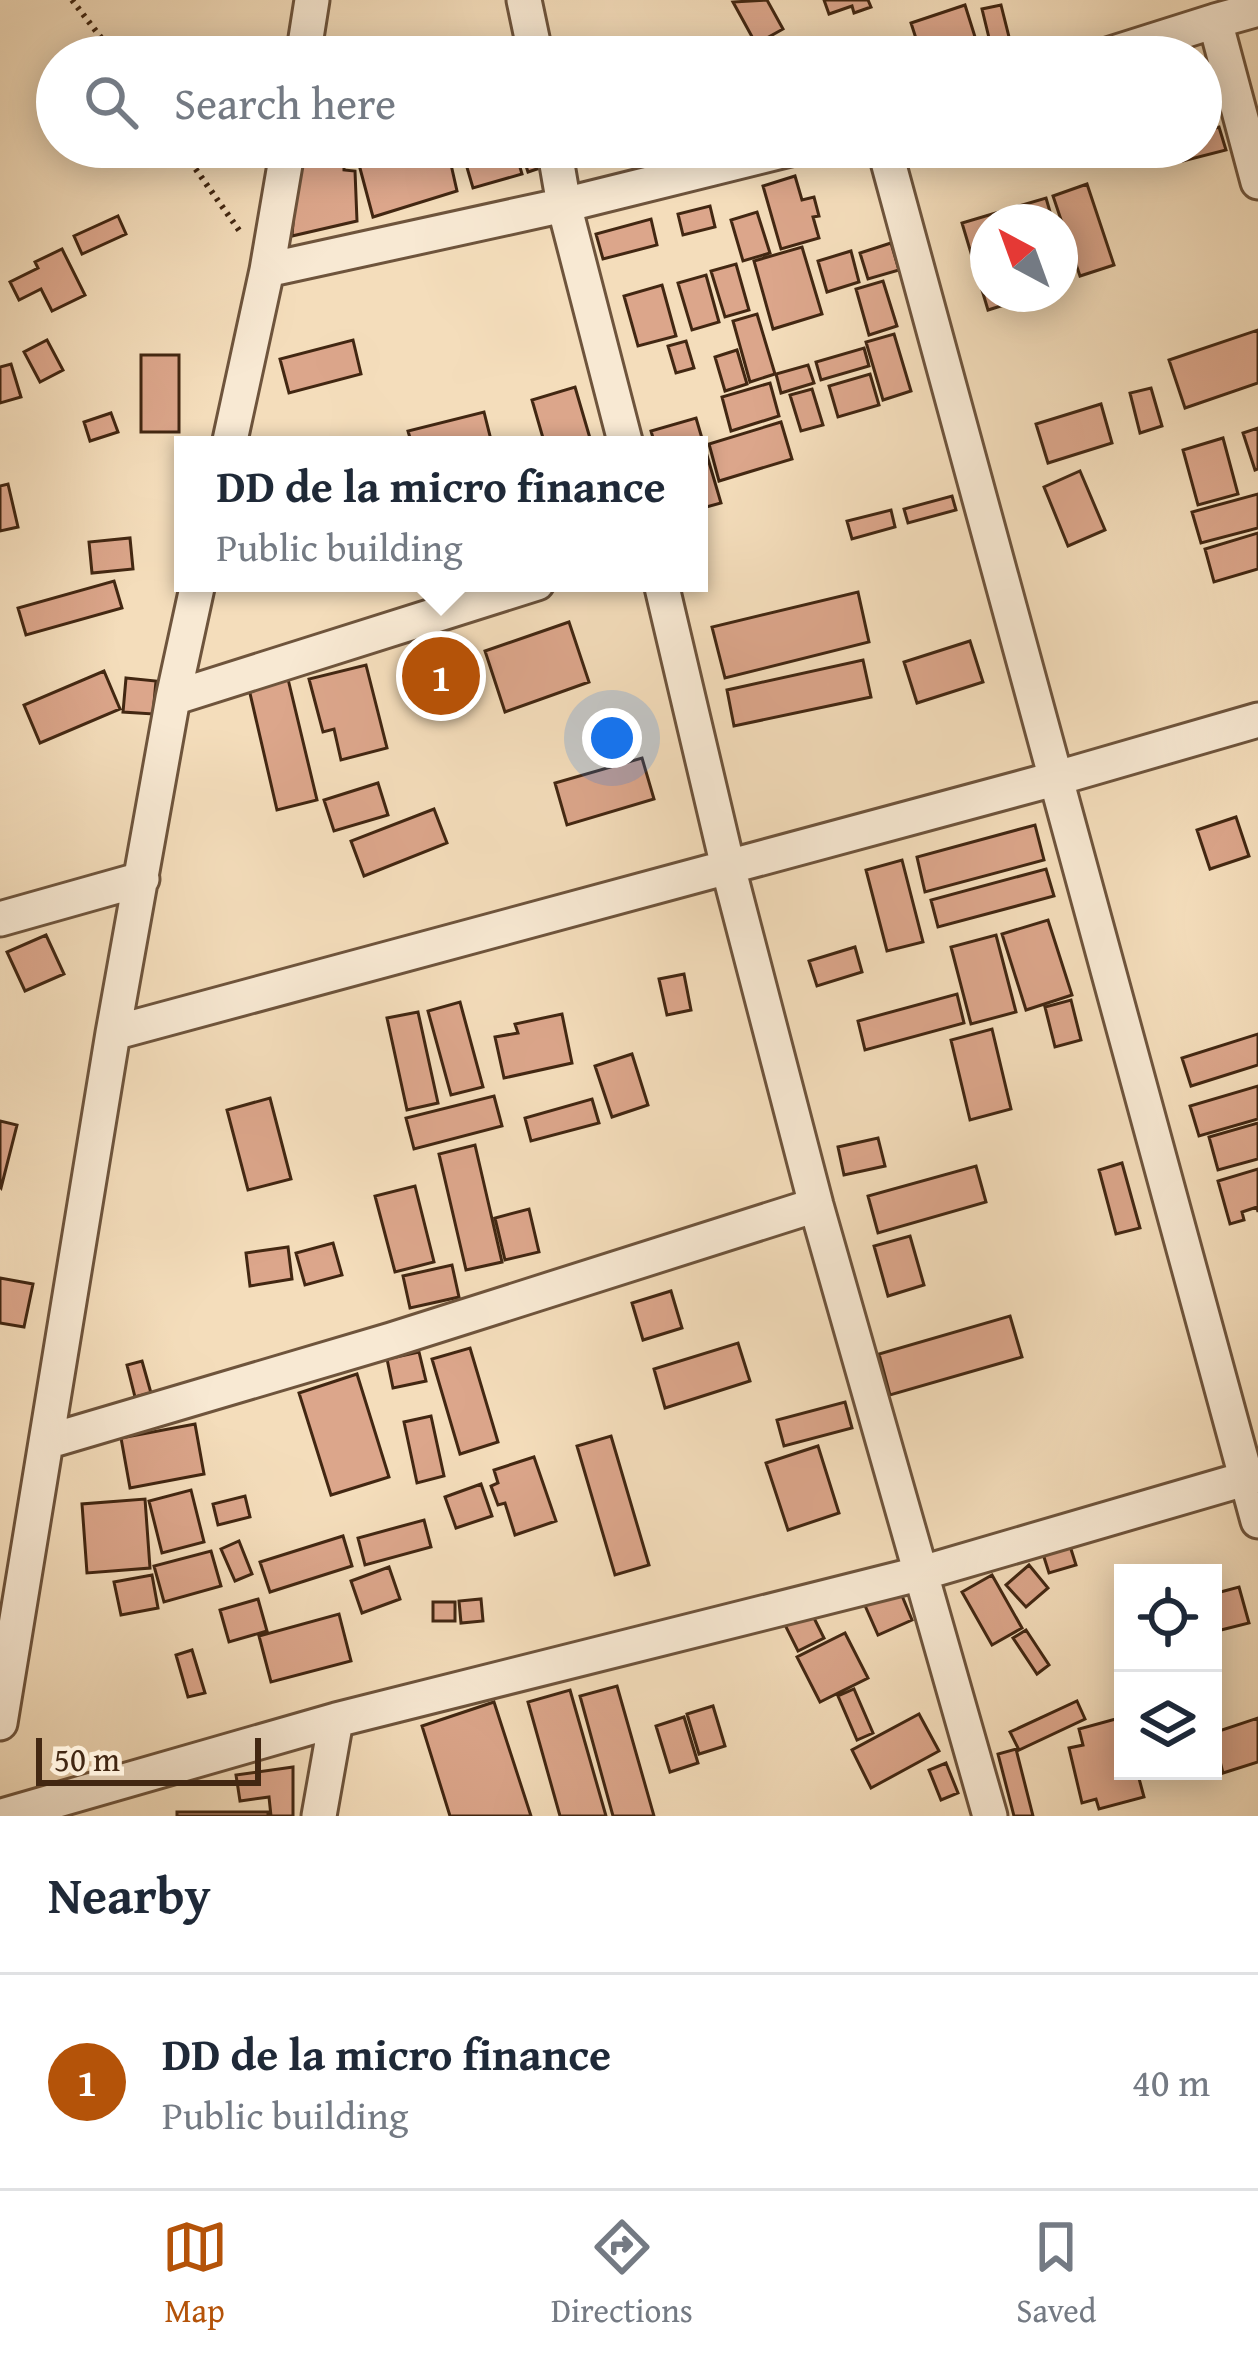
<!DOCTYPE html>
<html lang="en">
<head>
<meta charset="utf-8">
<style>
	:root { --surface:#fff; --page:#f2f2f3; --text:#1f2937; --muted:#747a83; --line:#e0e1e3; --accent:#b45309 }
	body { margin:0; font-family:"Gentium Book Plus",serif; background:var(--page); color:var(--text) }
	.controls { position:absolute; right:36px; bottom:36px; display:grid; overflow:hidden; border-radius:0px; box-shadow:0 6px 30px #0003 }
	.controls button { width:108px; height:108px; display:grid; place-items:center; padding:0; border:0; border-bottom:3px solid var(--line); background:var(--surface); color:var(--text); font:60px sans-serif }
	.compass { position:absolute; left:970px; top:204px; width:108px; height:108px; border-radius:50%; background:var(--surface); box-shadow:0 6px 30px #0003; rotate:319deg }
	.scale { position:absolute; left:36px; bottom:30px; width:225px; box-sizing:border-box; padding-left:12px; border:6px solid #422712; border-top:0; font-size:33px; line-height:42px; white-space:nowrap; color:#422712; -webkit-text-stroke:9px #f8e9d3; paint-order:stroke }
	.you { position:absolute; left:612px; top:738px; width:42px; height:42px; margin:-30px; border:9px solid #fff; border-radius:50%; background:#1a73e8; box-shadow:0 0 0 18px #1a73e833 }
	.badge { display:grid; place-items:center; width:78px; height:78px; border-radius:50%; background:var(--accent); color:#fff; font-size:39px; font-weight:700 }
	.pin { position:absolute; translate:-50% -50%; border:6px solid #fff; box-shadow:0 3px 12px #0006 }
	.popup { position:absolute; left:174px; top:436px; width:534px; height:156px; box-sizing:border-box; display:grid; place-content:center; border-radius:0px; background:var(--surface); filter:drop-shadow(0 3px 9px #0005); font-size:39px; white-space:nowrap; color:var(--muted) }
	.popup b { font-size:45px; color:var(--text) }
	.popup::after { content:''; position:absolute; left:50%; top:100%; margin-left:-24px; border:24px solid transparent; border-top-color:var(--surface) }
	.list { margin:0; padding:0; list-style:none }
	h2 { display:flex; justify-content:space-between; align-items:center; height:156px; margin:0; padding:0 48px; font-size:51px }
	h2 small { font-size:39px; font-weight:400; color:var(--muted) }
	.list li { display:grid; grid-template-columns:78px 1fr auto; gap:36px; align-items:center; box-sizing:border-box; height:216px; padding:0 48px; border-top:3px solid var(--line) }
	.list b { display:block; font-size:45px; white-space:nowrap }
	.list p { margin:0; font-size:39px; white-space:nowrap; color:var(--muted) }
	.list em { font-size:39px; font-style:normal; color:var(--muted) }
	.icon { flex:none; width:66px; height:66px; fill:none; stroke:currentColor; stroke-width:2; stroke-linecap:round; stroke-linejoin:round }
	.map { position:relative; flex:none; width:1258px; height:1816px; overflow:hidden }
	.search { position:absolute; background:var(--surface); box-shadow:0 6px 30px #0003; left:36px; right:36px; top:36px; height:132px; display:flex; align-items:center; gap:30px; box-sizing:border-box; padding:0 42px; border-radius:66px; color:var(--muted); font-size:45px }
	.sheet { height:372px; background:var(--surface) }
	nav { display:flex; justify-content:space-around; align-items:center; box-sizing:border-box; height:168px; border-top:3px solid var(--line); background:var(--surface); font-size:33px; color:var(--muted) }
	nav a { display:grid; justify-items:center; gap:6px }
	nav .on { color:var(--accent) }
	.map>svg:first-child { display:block }
	.building { fill:#dca68b; stroke:#422712; stroke-width:3 }
	.lines { fill:none; stroke-linecap:round; stroke-linejoin:round }
	.street-casing { stroke:#6e543c; stroke-width:39 }
	.path { stroke:#422712; stroke-width:6; stroke-dasharray:3 6; stroke-linecap:butt }
	.street { stroke:#f8e9d3; stroke-width:33 }
</style>
</head>
<body>
<div class="map">
<svg width="1258" height="1816" viewBox="0 0 1258 1816">
	<rect width="100%" height="100%" fill="#f4ddbb"/>
	<filter id="stains"><feTurbulence type="fractalNoise" baseFrequency=".00167" numOctaves="4"/><feColorMatrix values="0 0 0 0 .2 0 0 0 0 .09 0 0 0 0 .02 0 0 0 .5 -.17"/></filter>
	<radialGradient id="worn" r=".72"><stop offset=".6" stop-color="#630" stop-opacity="0"/><stop offset="1" stop-color="#630" stop-opacity=".3"/></radialGradient>
	<path class="building" d="M767,0l16,29 -27,15 -23,-42z
		M824,0h44l3,7 -17,6 -2,-7 -23,8z
		M965,5l11,35 -54,17 -11,-34z
		M1001,5l8,32 -19,5 -8,-33z
		M1219,72l11,39 -20,5 -9,-39z
		M1219,127l7,23 -43,11 -4,-14h22v-15z
		M307,147h140l10,44 -84,26 -16,-60 -13,2v11l11,1 2,50 -65,15 7,-87z
		M461,147h53l8,27 -49,14z
		M520,147h27l5,17 -24,8z
		M795,176l7,24 12,-3 5,19 -6,1 6,21 -38,11 -18,-63z
		M1087,184l27,81 -34,11 -27,-80z
		M1046,198l7,24h-65v72h51l-51,16 -26,-87z
		M710,206l5,21 -32,8 -5,-21z
		M757,212l13,41 -27,8 -12,-41z
		M118,216l8,18 -44,20 -8,-18z
		M651,219l6,26 -54,14 -7,-25z
		M891,243l8,27 -31,9 -8,-26z
		M802,247l20,67 -49,15 -19,-68z
		M62,249l23,46 -33,16 -11,-22 -22,11 -9,-18 28,-14 -3,-6z
		M851,251l8,31 -32,10 -9,-31z
		M736,264l13,46 -24,7 -14,-46z
		M706,275l13,47 -27,8 -14,-47z
		M883,281l14,45 -28,9 -13,-46z
		M662,285l14,51 -38,10 -14,-50z
		M757,314l18,60 -25,8 -17,-61z
		M1258,330v53l-73,25 -16,-48z
		M894,334l17,57 -28,9 -17,-58z
		M47,340l16,30 -23,12 -16,-30z
		M353,340l8,34 -72,19 -9,-34z
		M686,341l8,27 -18,5 -8,-27z
		M864,348l5,18 -48,14 -5,-18z
		M737,350l10,34 -22,7 -10,-34z
		M141,355h38v77h-38z
		M11,364l10,33 -21,6v-36z
		M808,365l6,18 -33,10 -5,-19z
		M870,374l9,31 -41,12 -9,-31z
		M770,383l9,33 -48,15 -9,-34z
		M575,387l17,58h-47l-13,-45z
		M1151,388l11,38 -22,7 -10,-40z
		M812,389l11,36 -22,6 -11,-36z
		M1101,404l11,39 -64,20 -12,-39z
		M484,412l7,28 -21,5h-58l-4,-14z
		M111,413l7,19 -28,9 -6,-19z
		M696,418l25,85 -22,6v-64h-44l-4,-14z
		M781,422l11,37 -73,22 -10,-37z
		M1258,428v41l-3,1 -12,-37z
		M1223,438l15,56 -40,11 -15,-55z
		M1080,471l25,59 -37,16 -24,-59z
		M8,484l10,43 -18,4v-45z
		M1258,494v34l-57,15 -9,-31z
		M952,496l4,14 -48,13 -4,-14z
		M891,510l4,17 -43,12 -5,-18z
		M1258,533v36l-44,13 -9,-33z
		M130,538l3,31 -41,4 -3,-31z
		M114,581l8,27 -96,27 -8,-27z
		M858,592l11,50 -144,36 -13,-51z
		M569,622l20,60 -84,30 -20,-61z
		M970,641l13,41 -66,21 -13,-41z
		M863,660l8,37 -137,29 -7,-36z
		M366,665l21,83 -46,12 -7,-31 -11,3 -14,-53z
		M104,671l16,38 -80,34 -16,-38z
		M126,678l30,3 -3,33 -30,-2z
		M288,679l29,121 -40,10 -28,-121z
		M642,758l12,41 -87,26 -12,-42z
		M378,783l10,32 -54,16 -10,-31z
		M434,809l13,34 -83,33 -13,-35z
		M1236,817l13,39 -39,13 -13,-39z
		M1035,825l9,35 -119,32 -8,-35z
		M902,860l21,82 -36,9 -21,-81z
		M1046,869l8,27 -116,31 -7,-27z
		M1048,920l24,75 -46,15 -24,-76z
		M46,935l18,39 -39,17 -18,-39z
		M996,935l20,77 -45,12 -20,-77z
		M855,947l7,25 -45,14 -8,-25z
		M684,974l7,36 -24,5 -8,-36z
		M957,994l7,29 -99,27 -7,-29z
		M1071,1000l10,40 -26,7 -10,-40z
		M460,1002l23,85 -32,8 -23,-84z
		M418,1012l20,91 -31,7 -20,-92z
		M562,1014l10,49 -68,15 -9,-41 23,-4 -3,-9z
		M992,1029l19,80 -41,11 -19,-80z
		M1258,1034v31l-67,21 -9,-28z
		M632,1054l16,51 -36,12 -17,-51z
		M1258,1086v33l-59,17 -9,-30z
		M494,1096l8,30 -88,23 -8,-31z
		M270,1098l21,81 -43,11 -21,-80z
		M592,1099l7,24 -68,18 -6,-23z
		M0,1121l17,4 -16,63 -1,-1z
		M1258,1123v36l-40,11 -9,-33z
		M878,1138l7,28 -41,9 -6,-28z
		M475,1145l27,117 -36,8 -27,-116z
		M1122,1163l18,65 -24,6 -17,-64z
		M976,1166l10,36 -108,31 -10,-37z
		M1258,1169v43l-1,-5 -15,5 2,8 -14,4 -12,-43z
		M415,1186l19,76 -39,10 -20,-76z
		M529,1209l10,43 -34,8 -10,-42z
		M910,1236l14,49 -36,11 -14,-50z
		M333,1243l9,32 -37,10 -9,-32z
		M288,1247l4,32 -42,7 -4,-33z
		M452,1265l7,32 -49,11 -7,-32z
		M0,1278l33,6 -9,43 -24,-4z
		M671,1291l11,37 -39,12 -11,-37z
		M1010,1316l12,41 -132,38 -11,-41z
		M738,1343l12,38 -85,27 -11,-39z
		M470,1348l28,94 -38,12 -28,-95z
		M419,1352l7,29 -33,7 -6,-29z
		M142,1361l9,32 -16,4 -8,-32z
		M357,1374l32,103 -58,18 -32,-102z
		M845,1402l7,26 -68,18 -7,-26z
		M431,1416l13,60 -27,7 -13,-61z
		M195,1424l9,50 -74,14 -9,-50z
		M611,1436l38,129 -34,10 -38,-129z
		M818,1446l21,67 -51,17 -22,-67z
		M534,1457l22,64 -41,14 -10,-32 -7,2 -7,-19 7,-3 -4,-13z
		M481,1484l11,32 -36,12 -11,-31z
		M191,1490l13,52 -42,11 -13,-52z
		M245,1496l5,21 -32,8 -5,-21z
		M145,1499l5,69 -63,5 -5,-69z
		M424,1520l7,27 -66,18 -7,-27z
		M343,1536l9,30 -82,26 -10,-30z
		M239,1541l13,33 -17,7 -14,-32z
		M1070,1546l6,19 -27,8 -6,-19z
		M211,1551l10,35 -57,16 -10,-36z
		M1029,1565l19,23 -22,19 -20,-22z
		M389,1567l11,32 -38,14 -11,-32z
		M152,1575l6,33 -37,7 -7,-33z
		M992,1575l30,53 -30,17 -30,-53z
		M898,1586l14,34 -34,15 -15,-34z
		M1239,1587l10,36 -36,9v-38z
		M258,1599l9,32 -38,11 -9,-32z
		M481,1599l2,22 -22,2 -2,-22z
		M433,1602h22v19h-22z
		M811,1612l13,26 -26,13 -13,-26z
		M339,1614l12,47 -80,21 -12,-46z
		M1026,1630l23,35 -12,9 -24,-36z
		M845,1633l23,45 -48,24 -23,-45z
		M192,1650l13,43 -17,4 -12,-42z
		M617,1686l37,130h-41l-33,-120z
		M854,1689l19,44 -16,7 -19,-44z
		M570,1690l36,126h-46l-32,-114z
		M1077,1701l8,18 -66,31 -9,-18z
		M494,1702l37,114h-81l-28,-90z
		M713,1706l12,40 -26,8 -12,-40z
		M919,1714l20,37 -68,37 -19,-38z
		M684,1717l14,46 -28,9 -14,-46z
		M1123,1717v54h14l7,26 -45,12 -3,-10 -14,4 -13,-55 14,-3 -4,-16z
		M1258,1718v44l-35,11 -10,-40z
		M1016,1749l17,67h-19l-16,-62z
		M946,1763l12,30 -17,7 -12,-30z
		M293,1767v49h-22l-2,-19 -29,4 -4,-26z
		M177,1812h91v4h-91z"/>
	<g class="lines">
		<g class="street-casing">
			<path id="street" d="M524,0l12,57
				M1258,9l-43,12 43,161
				M303,57l9,-57
				M1101,57l114,-36
				M554,147l10,58 62,240
				M884,147l374,1374
				M267,270l297,-65 234,-58
				M229,445l38,-175 21,-123
				M661,583l67,284 88,338 174,611
				M173,698l364,-115
				M0,919l142,-40
				M113,1033l941,-254 204,-59
				M46,1442l345,-102 425,-135
				M0,1723l113,-690 60,-335 25,-115
				M2,1816l334,-96 586,-147 336,-98
				M319,1816l17,-96"/>
		</g>
		<path class="path" d="M72,0l44,57
			M180,147l61,86"/>
		<use href="#street" class="street"/>
	</g>
	<rect width="100%" height="100%" filter="url(#stains)"/>
	<rect width="100%" height="100%" fill="url(#worn)"/>
</svg>
<div class="controls">
<button><svg class="icon" aria-label="locate" viewBox="0 0 24 24"><circle cx="12" cy="12" r="6"/><path d="M12 2v4M12 18v4M2 12h4M18 12h4"/></svg></button>
<button><svg class="icon" aria-label="layers" viewBox="0 0 24 24"><path d="M12 4l9 5-9 5-9-5zM3 14l9 5 9-5"/></svg></button>
</div>
<svg class="compass" viewBox="-18 -18 36 36"><path d="M0-13l5 13h-10z" fill="#e53935"/><path d="M0 13l5-13h-10z" fill="#747a83"/></svg>
<div class="scale">50 m</div>
<div class="you"></div>
<div class="pin badge" style="left:441px;top:676px">1</div>
<div class="popup"><b>DD de la micro finance</b>Public building</div>
<div class="search"><svg class="icon" aria-label="search" viewBox="0 0 24 24"><circle cx="10" cy="10" r="6"/><path d="M15 15l6 6"/></svg>Search here</div>
</div>
<section class="sheet">
<h2>Nearby<small></small></h2>
<ul class="list">
<li><span class="badge">1</span><div><b>DD de la micro finance</b><p>Public building</p></div><em>40 m</em></li>
</ul>
</section>
<nav>
<a class="on"><svg class="icon" aria-label="map" viewBox="0 0 24 24"><path d="M3 6l6-2 6 2 6-2v14l-6 2-6-2-6 2zM9 4v14M15 6v14"/></svg>Map</a>
<a><svg class="icon" aria-label="directions" viewBox="0 0 24 24"><path d="M12 3l9 9-9 9-9-9zM9 14v-3h6M13 9l2 2-2 2"/></svg>Directions</a>
<a><svg class="icon" aria-label="saved" viewBox="0 0 24 24"><path d="M7 4h10v16l-5-4-5 4z"/></svg>Saved</a>
</nav>
</body>
</html>
